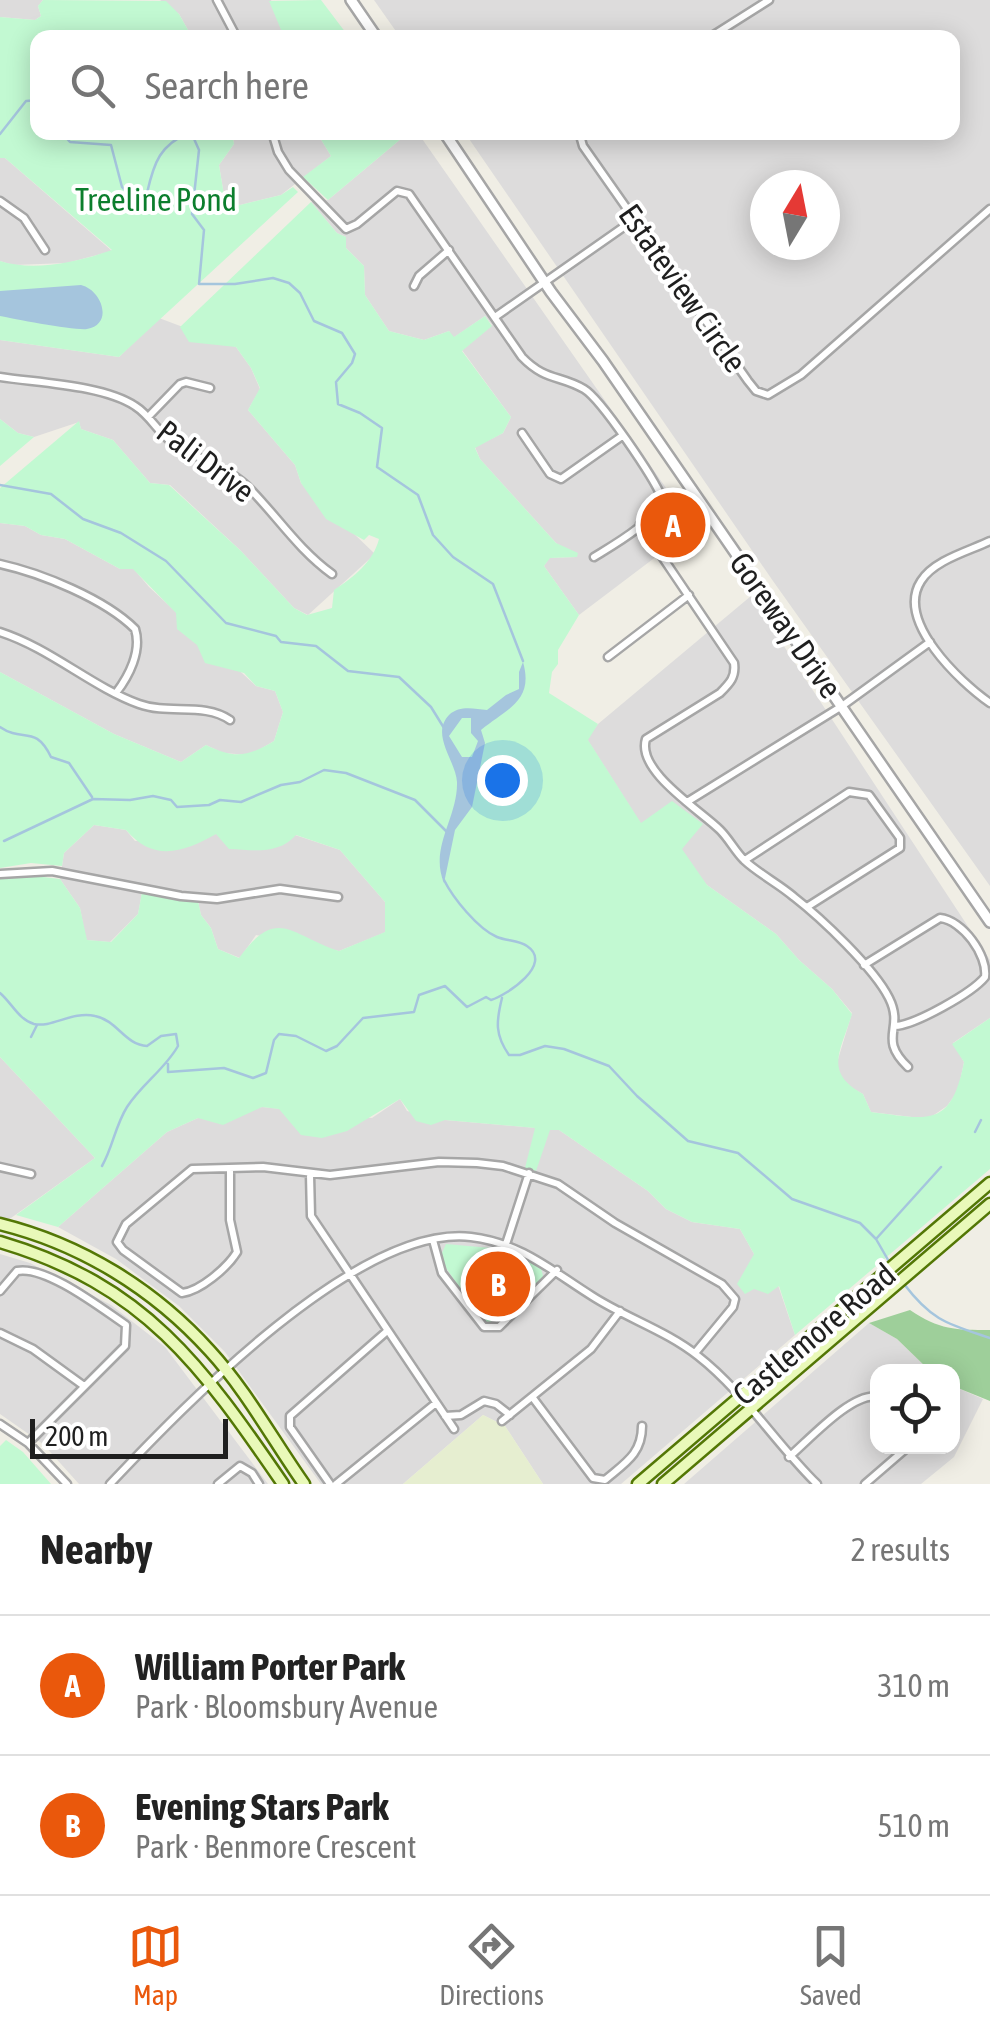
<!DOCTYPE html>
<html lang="en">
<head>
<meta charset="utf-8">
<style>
	:root { --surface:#fff; --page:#f2f2f2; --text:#222; --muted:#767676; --line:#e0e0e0; --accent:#ea580c }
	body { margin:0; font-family:"Asap Condensed",sans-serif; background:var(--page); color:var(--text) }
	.controls { position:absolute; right:30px; bottom:30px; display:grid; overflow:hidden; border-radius:20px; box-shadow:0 5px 25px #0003 }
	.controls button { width:90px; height:90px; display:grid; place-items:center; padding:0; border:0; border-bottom:2px solid var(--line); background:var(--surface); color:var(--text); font:50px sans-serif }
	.compass { position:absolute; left:750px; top:170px; width:90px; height:90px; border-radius:50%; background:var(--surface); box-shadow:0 5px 25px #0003; rotate:10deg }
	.scale { position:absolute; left:30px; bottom:25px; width:198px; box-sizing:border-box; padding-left:10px; border:5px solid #1f1f1f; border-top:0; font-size:28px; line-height:35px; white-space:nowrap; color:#1f1f1f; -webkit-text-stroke:8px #fff; paint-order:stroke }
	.you { position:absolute; left:502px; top:780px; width:35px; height:35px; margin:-25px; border:8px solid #fff; border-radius:50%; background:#1a73e8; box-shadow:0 0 0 15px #1a73e833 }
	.badge { display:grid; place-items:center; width:65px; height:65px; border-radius:50%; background:var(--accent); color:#fff; font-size:32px; font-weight:700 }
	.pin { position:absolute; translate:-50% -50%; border:5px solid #fff; box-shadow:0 2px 10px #0006 }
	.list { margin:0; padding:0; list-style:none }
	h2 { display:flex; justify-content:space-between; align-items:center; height:130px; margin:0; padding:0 40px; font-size:42px }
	h2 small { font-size:32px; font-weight:400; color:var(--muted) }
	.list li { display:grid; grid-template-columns:65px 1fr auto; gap:30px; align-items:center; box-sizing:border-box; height:140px; padding:0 40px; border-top:2px solid var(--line) }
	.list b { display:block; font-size:38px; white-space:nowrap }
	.list p { margin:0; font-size:32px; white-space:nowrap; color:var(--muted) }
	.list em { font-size:32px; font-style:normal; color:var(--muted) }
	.icon { flex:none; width:55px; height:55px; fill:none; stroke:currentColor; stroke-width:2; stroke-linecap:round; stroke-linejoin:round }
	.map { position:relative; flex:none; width:990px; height:1484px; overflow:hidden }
	.search { position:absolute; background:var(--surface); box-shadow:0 5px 25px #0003; left:30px; right:30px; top:30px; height:110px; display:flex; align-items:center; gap:25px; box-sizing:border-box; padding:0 35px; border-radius:20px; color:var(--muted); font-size:38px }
	.sheet { height:410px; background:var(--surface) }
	nav { display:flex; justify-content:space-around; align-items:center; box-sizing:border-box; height:140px; border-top:2px solid var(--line); background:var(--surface); font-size:28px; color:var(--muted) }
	nav a { display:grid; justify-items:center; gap:5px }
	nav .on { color:var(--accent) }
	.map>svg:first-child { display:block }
	.residential { fill:#dddcdc; fill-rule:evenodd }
	.farmland { fill:#e6eed0 }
	.forest { fill:#9ecf9a }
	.park { fill:#c2f9d2 }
	.water { fill:#a5c5dd; fill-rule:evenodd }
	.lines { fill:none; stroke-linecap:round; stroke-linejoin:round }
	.stream { stroke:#a5c5dd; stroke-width:2.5 }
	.minor-casing { stroke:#a6a6a6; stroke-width:11 }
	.tertiary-casing { stroke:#a6a6a6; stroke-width:14 }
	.secondary-casing { stroke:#537705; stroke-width:15 }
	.minor { stroke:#fff; stroke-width:6 }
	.tertiary { stroke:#fff; stroke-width:9 }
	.secondary { stroke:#e9f9b9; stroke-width:10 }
	.labels { text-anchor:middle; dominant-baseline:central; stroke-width:8; stroke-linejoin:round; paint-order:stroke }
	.park-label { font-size:32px; fill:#0c7e2d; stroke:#fff }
	.street-label { font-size:32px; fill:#1f1f1f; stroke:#fff }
</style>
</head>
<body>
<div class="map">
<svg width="990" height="1484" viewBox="0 0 990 1484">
	<rect width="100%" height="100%" fill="#f0eee5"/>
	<path class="residential" d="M0,0h43l-5,6 3,10 -6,4 -35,-3z
		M160,0h111l13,37h-92l-13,-23z
		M374,0h616v886l-217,-305 -308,-448 487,-1v-94l-552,-1zM765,185h60v60h-60z
		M232,133h85l14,23 -50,39 -41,10 -16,-10 -5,-30 15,-21z
		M408,133h10l276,395 -115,87 -35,-49 5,-8 27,-1 -20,-14 -76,-84 -5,-12 28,-14 8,-16 -49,-67 30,-25 -7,-9 -32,22 -4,-7 -25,9 -35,-9 -24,-36 -1,-29 -18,-18v-11l-9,-4 -26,-31 17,-2z
		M0,158h5l107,93 -45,12 -54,2 -13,-4z
		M159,318l77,29 15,21 9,21 -12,21 47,55 6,18 74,71 -67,61 -14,-7 -54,-58 -70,-65 -20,-2 -37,-43 -32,-11 -2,-7 -45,15 -16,-4 -18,-14v-79l119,17z
		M0,523l25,3 16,9 24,4 55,30 13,-1 16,19 107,99 19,5 8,21 -9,29 -24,14 -27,-2 -17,-8 -25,17 -67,-28 -114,-62z
		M751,596l239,364v58l-37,25 11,19 -6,29 -11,15 -19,13 -57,-7 -8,-18 -20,-11 -7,-17 16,-53 -20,-24 -33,-29 -23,-26 -69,-49 -66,-61 -54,-85 11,-15z
		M94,825l32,5 9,11 81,-7 79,1 45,15 45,52 1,30 -47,19 -83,-16 -16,23 -22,-9 -7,-21 -10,-13 -3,-14 -56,-8 -4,21 -28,28 -24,-2 -6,-32 -20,-29 4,-26z
		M0,1057l95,101 -91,65h-4z
		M400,1099l7,12 38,9 114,10 89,61 18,18 26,13 48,7 14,25v35l24,-4 17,50 -174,149h-78l-38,-58 -22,-11 -80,69h-82l-96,-132 -46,-46 -63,-47 -58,-32 109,-95 31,-14 64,-11 110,11z
		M0,1254l30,9 81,42 54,42 103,137h-189l-36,-40 -43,-30z
		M869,1323l28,16 33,32 -52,1v74h74l1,-60 30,13 -29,58 -33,27h-237z"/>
	<path class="farmland" d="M483,1415l22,11 38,58h-140z"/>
	<path class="forest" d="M910,1310c29,20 46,20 80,20v71l-37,-15 -1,-14 -22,-1 -33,-32 -28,-16z"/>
	<path class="park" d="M43,0l123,1 13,13 13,23 -154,1v94l194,1 2,11 -15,21 5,30 16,10 41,-10 12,-8 5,5 -179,165 -119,-17v-79c35,11 78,1 112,-11l-107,-92h-5v-141l35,3 6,-4 -3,-10z
		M321,0l28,37h-65l-15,-36z
		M317,133h91l-80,67 -25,-23 28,-21z
		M311,202l26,31 9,4v11l18,18 1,29 24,36 35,9 25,-9 5,6 31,-21 7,10 -30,25 49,66 -8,16 -28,15 5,11 76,84 22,10 -1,4 -27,1 -6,8 35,49 -21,35v14l-6,8 -3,21 49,31 -10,16 53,83 31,-22 31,23 -21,25 25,36 69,49 23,26 33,29 20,25c-11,37 -29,58 11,80l8,18c57,7 80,17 93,-50l-12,-18 38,-26v151l-195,166 -16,-49 -11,8 -14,-5 -9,5 -8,-10 17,-30 -14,-25 -48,-7 -26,-13 -18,-18 -89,-61h-9l-14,41 -11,-3 10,-40 -90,-8 -14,5 -15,-4 -16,-22 -53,32 -25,7 -21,-3 -22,-26 -17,-2 -39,18 -25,-7 -31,14 -109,95 -42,-12 79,-57 -95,-101v-178l35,-3 25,3 20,29 7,32 24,2 27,-28 4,-22 56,9 3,14 10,13 7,21 21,9c38,-53 51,-23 100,-7l46,-19v-30l-45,-52 -44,-15c-18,20 -42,15 -67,14l-13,-15c-32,18 -62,29 -90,-4l-32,-5 -30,28 -2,13 -31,-3 -31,5v-196l114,62 67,28 25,-17c29,14 41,12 68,-4l9,-29 -8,-21 -19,-5 -12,-13 -39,-10 -8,-18 -20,-16 -1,-16 -43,-44h-13l-55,-30 -24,-4 -16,-9 -25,-3v-35l79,-67 2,8 32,11 37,43 19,2 72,66 53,57 13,7 25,-7 2,-18c20,-13 39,-28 45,-51l-10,-4 -5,5 -38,-21 -25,-36 -6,-18 -47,-55 12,-22 -9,-20 -15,-21 -47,-5 -9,-15z
		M0,419l18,14 16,4 -34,29z
		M671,496l23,32 -28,21 -13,-20c1,-13 15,-19 18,-33z
		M446,1244l45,4 37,11 13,9 2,8 -4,9 -51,39 -7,-5 -37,-54 -3,-10z
		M6,1440l17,12 28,32h-51v-38z"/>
	<path class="water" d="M81,285c21,5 33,39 6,44 -10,2 -73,-10 -87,-13v-25z
		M523,662c11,39 -15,46 -42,68l4,13 -13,64 -17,23 -11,53c-15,-36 14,-65 13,-101 -1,-21 -27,-47 -8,-67 11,-10 25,-6 38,-5l19,-15 13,-6v-17zM462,718h9v15l7,8 -6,16h-10l-13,-21z"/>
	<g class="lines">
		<path class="stream" d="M61,132l9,10 41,3 11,42 12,13 13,-7c7,-31 13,-48 43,-61
			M191,132l8,18 -7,64 12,16 -5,54h36l38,-6 16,5 11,10 14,28 28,12 13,21 -3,9 -16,19 2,22 22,9 22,15 -5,39 41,28 15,40 20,22 40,27 30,77
			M0,134l26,-33 12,-1
			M0,485l51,9 32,25 38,14 45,28 60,62 50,13 5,6 35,4 32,25 51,6 32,30 13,21
			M0,727c23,16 35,-3 51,30l18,6 23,34
			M4,841l89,-42 37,1 23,-4 18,4 6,7 32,-2 11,-5 21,2 40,-17 19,-3 24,-12 22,3 69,27 33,33
			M0,993c11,9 19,27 34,31 18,4 38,-13 61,-8 22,4 30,29 52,30l14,-10 15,-2 2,12c-13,23 -36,38 -51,61 -12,19 -14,40 -25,59
			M502,998c-6,24 -7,37 7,57h11l25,-9 19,3 45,17 28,30 51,45 50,12 54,46 68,24 16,16 15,26
			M31,1037l6,-12
			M168,1064v8l56,-4 29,10 13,-5 8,-33 5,-6 17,2 30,15 11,-5 26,-28 51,-6 5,-17 26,-9 22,21 19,-10 5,3c16,-5 63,-36 36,-54 -8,-6 -21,-5 -30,-9 -19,-8 -44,-39 -53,-57
			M975,1132l6,-12
			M876,1239l65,-72
			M904,1284c28,37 44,40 86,54"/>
		<g class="minor-casing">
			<path id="minor" d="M217,0l20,38
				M709,38l60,-38
				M272,132l6,20 11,18 57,59 11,-5 40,-33 12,3 113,163c23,24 38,18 62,32 17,10 70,89 78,109 -7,24 -47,46 -68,59
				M579,132l4,14 165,235 8,10 12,4 33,-20 189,-166
				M0,201l24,17 21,32
				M414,286l5,-10 30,-26
				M495,317l140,-98
				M0,377c39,6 103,8 135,29 16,10 23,27 38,37 27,18 55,23 79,48 27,28 47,59 80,83
				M149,416l31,-32 6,-2 24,6
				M522,433l28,41 11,5 61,-43
				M640,524l94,139c2,14 -4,20 -14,30l-74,46c-10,32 54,71 74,91 9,9 15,21 24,30 15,14 35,24 50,37 27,21 80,71 95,101 16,32 -12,39 19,69
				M990,541c-21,10 -56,19 -69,40 -26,40 39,101 69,122
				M0,564c41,9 105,35 135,65 7,22 -6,47 -19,64
				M0,632c50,16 92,55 139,72 30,11 65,-2 91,16
				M608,657l81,-62
				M687,802l155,-96 88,-64
				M745,860l104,-68 20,3 31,43v10l-93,59
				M0,874l52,-3 129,25 36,3 63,-10 58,8
				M864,965l76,-47c22,2 48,37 45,59 -13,16 -70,48 -90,49
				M0,1167l31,7
				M230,1169v51l7,32c-10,16 -37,39 -55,41l-59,-43 -6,-8 9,-18 66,-55 71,-2 67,8 109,-13 38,1 26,3 55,18 57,39 107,61 13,15 -2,8 -38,46
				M310,1175l1,41 143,213
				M433,1240l9,33 42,54h15l58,-57
				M506,1244l23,-71
				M0,1291l17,-20c29,-6 85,38 109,54l-1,21 -97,97
				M0,1333l33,16 51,37
				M533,1398l60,80 12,2c20,-17 37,-26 37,-54
				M445,1416l16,-1 23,-14 12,3 14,11
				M502,1421l89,-72 29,-38
				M0,1424l28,19 39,41
				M789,1457c20,-17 64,-66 89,-60
				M110,1484c73,-77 248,-260 361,-247 50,6 81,34 121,59 34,22 75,35 106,60 46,36 78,88 119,128
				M218,1484l22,-18 12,7 7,11
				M330,1484l-40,-57v-11l96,-84
				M336,1484l100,-81
				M865,1484l44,-38"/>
		</g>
		<g class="tertiary-casing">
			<path id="tertiary" d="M351,0l26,38
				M444,132l107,160 52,69 387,561"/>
		</g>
		<g class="secondary-casing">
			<path id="secondary" d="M0,1224c81,20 154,65 210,127 36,39 63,89 94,133
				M0,1242c145,43 202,124 283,242
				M638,1484l352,-301
				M663,1484l327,-280"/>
		</g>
		<use href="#minor" class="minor"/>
		<use href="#tertiary" class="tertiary"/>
		<use href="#secondary" class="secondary"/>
	</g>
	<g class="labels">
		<g class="park-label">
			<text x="156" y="199">Treeline Pond</text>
		</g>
		<g class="street-label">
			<text transform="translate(683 288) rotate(55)">Estateview Circle</text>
			<text transform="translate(206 461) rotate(37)">Pali Drive</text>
			<text transform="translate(786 625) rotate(55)">Goreway Drive</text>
			<text transform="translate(814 1334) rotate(-40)">Castlemore Road</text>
		</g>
	</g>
</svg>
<div class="controls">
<button><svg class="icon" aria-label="locate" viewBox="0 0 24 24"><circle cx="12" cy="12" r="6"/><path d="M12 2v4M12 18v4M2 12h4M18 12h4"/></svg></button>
</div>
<svg class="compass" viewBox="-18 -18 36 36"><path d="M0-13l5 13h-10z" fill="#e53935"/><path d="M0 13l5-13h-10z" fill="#767676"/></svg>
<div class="scale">200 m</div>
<div class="you"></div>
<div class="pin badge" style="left:673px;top:525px">A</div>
<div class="pin badge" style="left:498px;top:1284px">B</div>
<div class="search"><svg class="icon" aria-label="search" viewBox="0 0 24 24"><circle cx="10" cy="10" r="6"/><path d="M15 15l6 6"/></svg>Search here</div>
</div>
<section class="sheet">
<h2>Nearby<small>2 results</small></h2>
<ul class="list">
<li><span class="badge">A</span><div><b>William Porter Park</b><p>Park · Bloomsbury Avenue</p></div><em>310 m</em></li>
<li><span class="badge">B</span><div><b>Evening Stars Park</b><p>Park · Benmore Crescent</p></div><em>510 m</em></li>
</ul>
</section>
<nav>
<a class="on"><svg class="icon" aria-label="map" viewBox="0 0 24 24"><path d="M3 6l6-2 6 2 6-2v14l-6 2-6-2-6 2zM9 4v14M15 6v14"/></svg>Map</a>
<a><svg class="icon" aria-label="directions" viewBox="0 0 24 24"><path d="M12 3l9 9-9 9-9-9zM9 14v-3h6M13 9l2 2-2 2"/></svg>Directions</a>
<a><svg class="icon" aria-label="saved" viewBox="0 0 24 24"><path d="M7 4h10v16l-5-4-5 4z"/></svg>Saved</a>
</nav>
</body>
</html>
